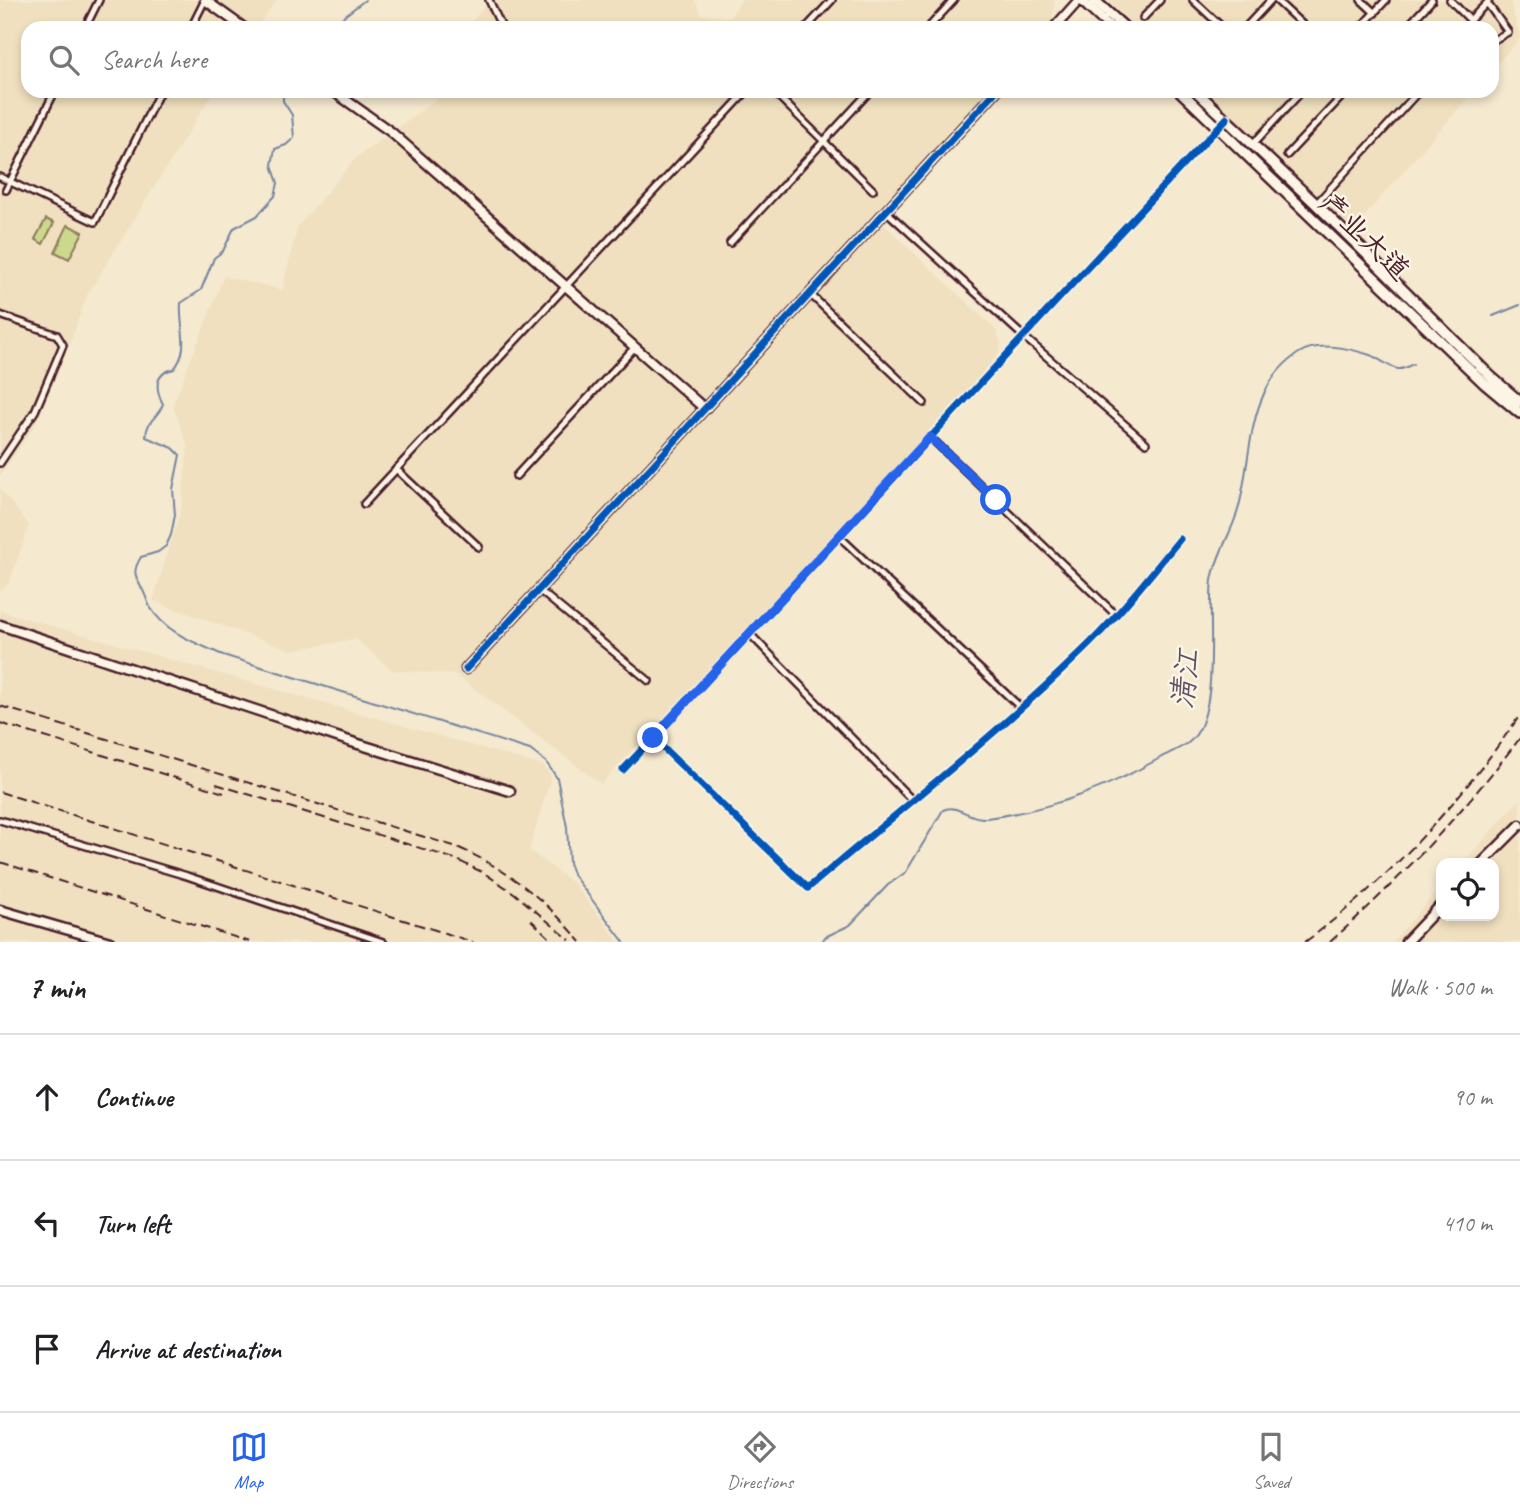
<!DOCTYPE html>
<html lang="en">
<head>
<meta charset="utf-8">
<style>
	:root { --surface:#fff; --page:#f2f2f2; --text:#202124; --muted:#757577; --line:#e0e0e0; --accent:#2563eb }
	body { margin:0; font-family:Caveat,"LXGW WenKai TC",sans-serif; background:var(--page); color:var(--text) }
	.controls { position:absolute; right:21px; bottom:21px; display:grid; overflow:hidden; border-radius:14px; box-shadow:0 4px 10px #0003 }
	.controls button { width:63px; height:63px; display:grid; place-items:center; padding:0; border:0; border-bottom:2px solid var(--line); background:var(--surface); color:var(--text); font:35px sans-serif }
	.stop { position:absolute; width:21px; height:21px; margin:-16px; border:5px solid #2563eb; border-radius:50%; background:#fff }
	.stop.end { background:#2563eb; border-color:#fff; box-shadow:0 2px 7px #0008 }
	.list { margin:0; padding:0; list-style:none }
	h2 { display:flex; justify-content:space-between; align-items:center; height:91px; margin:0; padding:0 28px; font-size:30px }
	h2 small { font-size:23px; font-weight:400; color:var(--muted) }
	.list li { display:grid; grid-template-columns:46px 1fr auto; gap:21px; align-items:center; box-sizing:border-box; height:126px; padding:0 28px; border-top:2px solid var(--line) }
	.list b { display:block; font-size:26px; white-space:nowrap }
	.list em { font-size:23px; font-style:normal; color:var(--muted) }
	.icon { flex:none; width:38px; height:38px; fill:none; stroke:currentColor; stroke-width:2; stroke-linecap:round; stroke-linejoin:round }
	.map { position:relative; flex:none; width:1520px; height:942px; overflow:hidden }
	.search { position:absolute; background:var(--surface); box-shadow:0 4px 10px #0003; left:21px; right:21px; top:21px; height:77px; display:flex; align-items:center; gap:18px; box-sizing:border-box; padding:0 24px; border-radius:21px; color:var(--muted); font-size:26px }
	.sheet { height:469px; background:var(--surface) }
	nav { display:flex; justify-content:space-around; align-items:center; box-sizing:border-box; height:98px; border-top:2px solid var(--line); background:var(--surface); font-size:19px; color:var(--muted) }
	nav a { display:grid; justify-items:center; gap:4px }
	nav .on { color:var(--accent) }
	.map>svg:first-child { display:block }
	.built { fill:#f0e0bf }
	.green { fill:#ccd88b; stroke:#8b7c5b; stroke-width:2 }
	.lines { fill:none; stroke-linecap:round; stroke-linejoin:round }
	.stream { stroke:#7585a1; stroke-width:2 }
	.street-casing { stroke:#4a1f2b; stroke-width:10 }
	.secondary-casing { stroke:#4a1f2b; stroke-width:13 }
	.primary-casing { stroke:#4a1f2b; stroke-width:14 }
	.street { stroke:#fcf5e5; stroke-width:5 }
	.secondary { stroke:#fcf5e5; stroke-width:8 }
	.primary { stroke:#fcf5e5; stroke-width:9 }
	.rail { stroke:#4a1f2b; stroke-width:2; stroke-dasharray:10 5; stroke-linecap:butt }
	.cycleway-casing { stroke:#fcf5e5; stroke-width:11 }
	.cycleway { stroke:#0057b8; stroke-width:7 }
	.route { stroke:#2563eb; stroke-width:9 }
	.labels { text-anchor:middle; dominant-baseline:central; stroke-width:5; stroke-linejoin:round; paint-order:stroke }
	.street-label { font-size:28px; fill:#4a1f2b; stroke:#fcf5e5 }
	.water-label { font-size:30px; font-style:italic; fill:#5f5266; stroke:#fcf5e5 }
</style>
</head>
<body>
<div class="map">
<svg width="1520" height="942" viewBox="0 0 1520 942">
	<rect width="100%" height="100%" fill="#f5e9cf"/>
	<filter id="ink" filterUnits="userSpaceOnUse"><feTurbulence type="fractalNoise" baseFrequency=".0143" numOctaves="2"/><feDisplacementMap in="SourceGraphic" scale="14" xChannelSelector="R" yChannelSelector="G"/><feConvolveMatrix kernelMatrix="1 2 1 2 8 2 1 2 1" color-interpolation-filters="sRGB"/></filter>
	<g filter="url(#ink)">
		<path class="built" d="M0,0h277l-21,28h-228v63h186l-127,204 -18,51 -32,76 -37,53z
			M491,0h204l6,14 29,4 11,-18h313l-1,19 -8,9h-572l-3,-5z
			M1107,0h403l10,38 -28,32v-42h-355z
			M448,91h540l-114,124 122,115 5,13 -3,15 -397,426 -145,-109 -64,-5 -36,-31 -65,11 -138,-49 28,-92 7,-62 -15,-42 51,-129 58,14 16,-64 58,-68z
			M1205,91h269l-121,138z
			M0,489l29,36 -20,58 -9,8z
			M0,611l544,155 7,10 -22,74 45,34 45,58h-619z
			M1520,799v143h-128l49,-55v29h53v-53h-31z"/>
		<path class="green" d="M46,219l8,4 -11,21 -8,-5z
			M68,225l15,7 -14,27 -14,-7z"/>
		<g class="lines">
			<path class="stream" d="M298,28l8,-5 33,-3 26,-20
				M283,91v10l9,14 2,23 -8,7 -11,4 -3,16 6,18 -3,13 -18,20 -23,12 -11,23 -9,7 -13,32 -20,13c-2,26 10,45 -7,66 -20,4 -19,20 -11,35 -5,14 -17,16 -17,33l27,11 7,7 -7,34 2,26 -4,20 -5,11 -8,6 -17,5c-8,13 -7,18 0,30 4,6 6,14 9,20 17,27 46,36 73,48l307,95 16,12 11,16 10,49 2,36 5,13 50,66
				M1493,316l27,-11
				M822,942l3,-5 25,-12 38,-40 18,-13 37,-62c15,-7 26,10 44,8 62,-8 119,-29 173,-60 9,-5 19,-9 28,-15 34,-24 19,-125 24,-163 4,-24 19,-46 26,-70 15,-53 7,-123 61,-157 18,-12 50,-5 71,2 9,3 18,12 28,14 6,1 10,-3 15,-5"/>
			<g class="street-casing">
				<path id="street" d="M489,0l13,28
					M1193,0l30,28
					M1276,0l30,28
					M1361,0l14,13
					M1450,0l20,20 17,-17
					M1489,0l-2,3 21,29 -16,9
					M1143,18l17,-18
					M85,28l14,-28
					M191,28l14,-28
					M806,28l26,-28
					M928,28l26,-28
					M1245,28l26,-28
					M1360,28l26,-28
					M1406,28l26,-28
					M773,91l100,99
					M1253,144l49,-53
					M1287,155l60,-64
					M0,177l95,45 65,-131
					M6,190l49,-99
					M1316,204l103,-113
					M886,211l137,125 123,107
					M730,243l140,-152
					M810,294l114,109
					M0,315l57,20 6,10 -28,66 -35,52
					M930,437l186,178
					M396,469l83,78
					M516,476l119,-129
					M364,504l383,-413
					M840,537l181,171
					M539,590l110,91
					M750,634l162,166
					M653,738l155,150c91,-77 185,-150 270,-233 37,-35 69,-76 102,-116
					M623,770c202,-217 401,-436 604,-652
					M0,820l187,56 196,66"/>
			</g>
			<g class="secondary-casing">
				<path id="secondary" d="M205,0l39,28
					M1054,28l25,-28
					M333,91l58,41 314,277
					M0,625l355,118 155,48
					M466,669l530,-578
					M1482,863l38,-38
					M0,910l110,32
					M1406,942l35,-37"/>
			</g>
			<g class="primary-casing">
				<path id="primary" d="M1081,0l30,28
					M1094,0l31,28
					M1180,91l304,292 36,30
					M1196,91l120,113 174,172 30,26"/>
			</g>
			<use href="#street" class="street"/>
			<use href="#secondary" class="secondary"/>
			<use href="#primary" class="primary"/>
			<path class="rail" d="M0,706l457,141c50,22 89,53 124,95
				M0,723l224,70
				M216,784l239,75 29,14 30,20 56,47
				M0,792l473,150
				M0,862l250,80
				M531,920l23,22
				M1305,942c85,-63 155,-140 215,-227
				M1330,942c70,-62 133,-130 190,-204"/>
			<g class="cycleway-casing">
				<path id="cycleway" d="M466,669l530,-578
					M653,738l155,150c91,-77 185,-150 270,-233 37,-35 69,-76 102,-116
					M623,770c202,-217 401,-436 604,-652"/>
			</g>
			<use href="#cycleway" class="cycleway"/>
		</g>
	</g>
	<g class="lines" filter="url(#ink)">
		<path class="route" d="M653,738l277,-301 66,63"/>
	</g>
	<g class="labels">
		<g class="street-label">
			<text transform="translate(1365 236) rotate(44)">产业大道</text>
		</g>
		<g class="water-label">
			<text transform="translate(1185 679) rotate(-84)">清江</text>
		</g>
	</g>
</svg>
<div class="controls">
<button><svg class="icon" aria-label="locate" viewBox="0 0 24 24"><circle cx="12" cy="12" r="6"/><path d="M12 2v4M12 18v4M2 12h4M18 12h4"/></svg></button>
</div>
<div class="stop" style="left:996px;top:500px"></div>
<div class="stop end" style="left:653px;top:738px"></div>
<div class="search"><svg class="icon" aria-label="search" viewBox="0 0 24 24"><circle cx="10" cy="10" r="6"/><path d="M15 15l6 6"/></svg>Search here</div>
</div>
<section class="sheet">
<h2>7 min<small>Walk · 500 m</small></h2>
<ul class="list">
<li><svg class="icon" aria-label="ahead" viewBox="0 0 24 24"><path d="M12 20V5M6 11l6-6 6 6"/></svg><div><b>Continue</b></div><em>90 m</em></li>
<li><svg class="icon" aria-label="left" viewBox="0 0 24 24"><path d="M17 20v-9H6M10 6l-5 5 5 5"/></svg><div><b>Turn left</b></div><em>410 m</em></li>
<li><svg class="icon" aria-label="arrive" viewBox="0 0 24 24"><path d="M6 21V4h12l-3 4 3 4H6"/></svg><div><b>Arrive at destination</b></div></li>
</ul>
</section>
<nav>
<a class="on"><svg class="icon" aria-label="map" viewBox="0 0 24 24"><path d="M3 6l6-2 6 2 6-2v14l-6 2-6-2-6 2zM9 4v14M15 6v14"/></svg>Map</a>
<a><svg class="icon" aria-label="directions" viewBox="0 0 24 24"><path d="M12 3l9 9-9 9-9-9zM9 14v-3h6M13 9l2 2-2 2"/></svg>Directions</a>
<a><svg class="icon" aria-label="saved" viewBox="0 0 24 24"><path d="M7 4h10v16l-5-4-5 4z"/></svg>Saved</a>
</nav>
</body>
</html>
